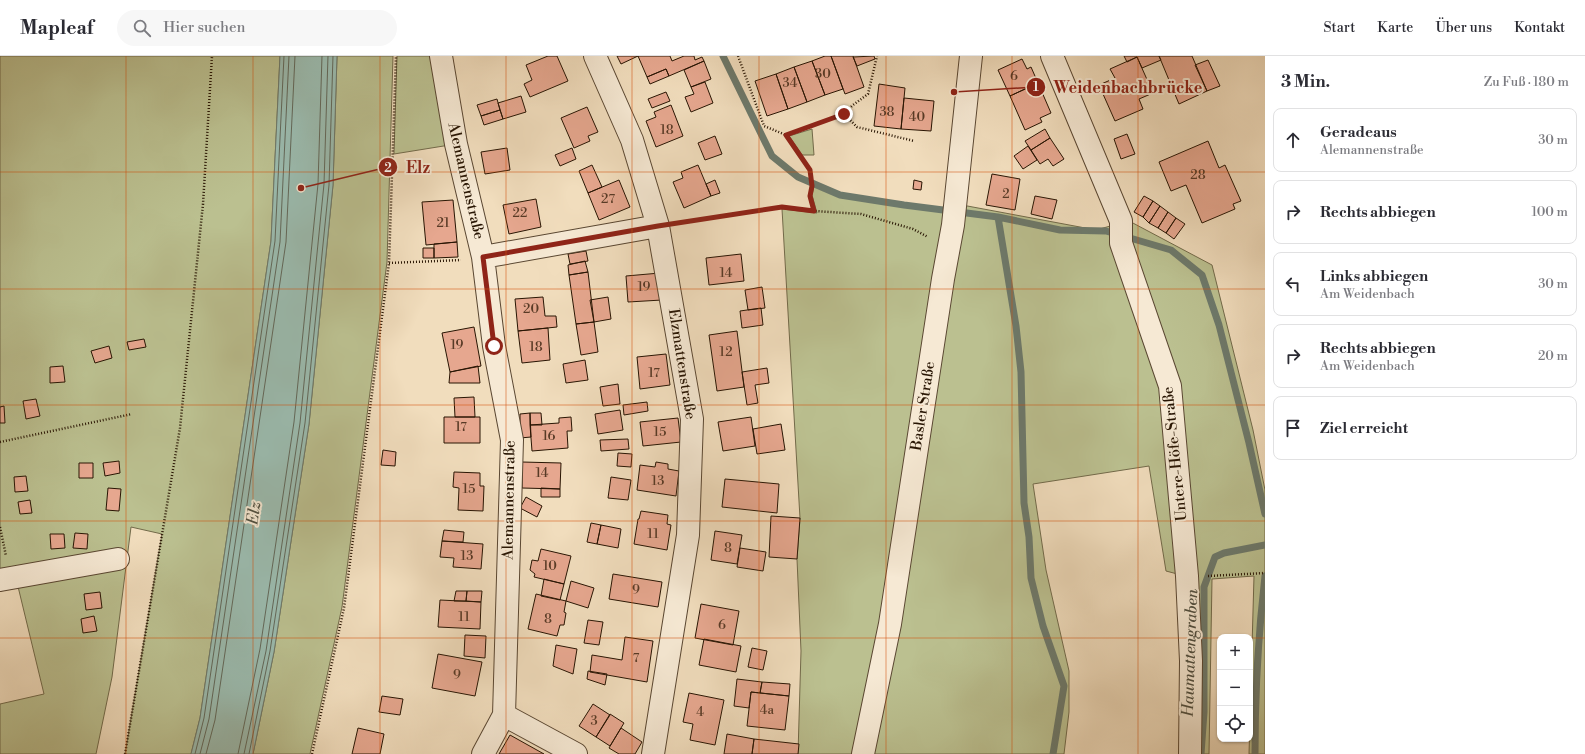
<!DOCTYPE html>
<html lang="de">
<head>
<meta charset="utf-8">
<style>
	:root { --surface:#fff; --page:#f7f7f7; --text:#2b2b33; --muted:#7c7c81; --line:#e1e1e2 }
	body { margin:0; font-family:"Libre Bodoni",serif; background:var(--page); color:var(--text) }
	.controls { position:absolute; right:12px; bottom:12px; display:grid; overflow:hidden; border-radius:8px; box-shadow:0 1px 3px #0004 }
	.controls button { width:36px; height:36px; display:grid; place-items:center; padding:0; border:0; border-bottom:1px solid var(--line); background:var(--surface); color:var(--text); font:20px sans-serif }
	.stop { position:absolute; width:12px; height:12px; margin:-9px; border:3px solid #8f2418; border-radius:50%; background:#fff }
	.stop.end { background:#8f2418; border-color:#fff; box-shadow:0 1px 4px #0008 }
	.list { margin:0; padding:0; list-style:none }
	h2 { display:flex; justify-content:space-between; align-items:center; height:52px; margin:0; padding:0 16px; font-size:17px }
	h2 small { font-size:13px; font-weight:400; color:var(--muted) }
	.list li { display:grid; grid-template-columns:26px 1fr auto; gap:12px; align-items:center; box-sizing:border-box; height:64px; margin:0 8px 8px; padding:0 8px; border:1px solid var(--line); border-radius:8px }
	.list b { display:block; font-size:15px; white-space:nowrap }
	.list p { margin:0; font-size:13px; white-space:nowrap; color:var(--muted) }
	.list em { font-size:13px; font-style:normal; color:var(--muted) }
	.icon { flex:none; width:22px; height:22px; fill:none; stroke:currentColor; stroke-width:2; stroke-linecap:round; stroke-linejoin:round }
	.map { position:relative; flex:none; width:1265px; height:698px; overflow:hidden }
	header { display:flex; align-items:center; gap:24px; box-sizing:border-box; height:56px; padding:0 20px; background:var(--surface); border-bottom:1px solid var(--line) }
	header strong { font-size:19px }
	nav { display:flex; gap:22px; margin-inline-start:auto; font-size:14px }
	.search { width:280px; height:36px; background:var(--page); display:flex; align-items:center; gap:10px; box-sizing:border-box; padding:0 14px; border-radius:22px; color:var(--muted); font-size:15px }
	main { display:flex }
	aside { flex:1; background:var(--surface) }
	.map>svg:first-child { display:block }
	.green { fill:#bbc090; stroke:#726a4a }
	.water { fill:#9bbcb0; stroke:#6d796b }
	.lines { fill:none; stroke-linecap:round; stroke-linejoin:round }
	.shore { stroke:#62685a; stroke-width:1 }
	.stream { stroke:#6d796b; stroke-width:7 }
	.building { fill:#e6a78f; stroke:#281503 }
	.minor-casing { stroke:#5a4732; stroke-width:24 }
	.path { stroke:#281503; stroke-width:2.5; stroke-dasharray:1 2; stroke-linecap:butt }
	.minor { stroke:#f6e9d4; stroke-width:22 }
	.route { stroke:#8f2418; stroke-width:5 }
	.grid { fill:none; stroke:#d5520b; stroke-width:1; stroke-opacity:0.55 }
	.labels { text-anchor:middle; dominant-baseline:central; stroke-width:4; stroke-linejoin:round; paint-order:stroke }
	.number-label { font-size:13px; fill:#583a26 }
	.street-label { font-size:15px; fill:#281503; stroke:#f6e9d4 }
	.water-label { font-size:16px; font-style:italic; fill:#504f40; stroke:#f6e9d4 }
	.leader { fill:none; stroke:#8f2418; stroke-width:1.5 }
	.callout-dot { fill:#8f2418; stroke:#f6e9d4; stroke-width:1.5 }
	.mark-label { font-size:12px; text-anchor:middle; font-weight:bold; fill:#fff }
	.callout-label { font-size:16px; text-anchor:middle; font-weight:bold; fill:#8f2418; stroke:#f6e9d4; stroke-width:4; stroke-linejoin:round; paint-order:stroke }
</style>
</head>
<body>
<header>
<strong>Mapleaf</strong>
<div class="search"><svg class="icon" aria-label="search" viewBox="0 0 24 24"><circle cx="10" cy="10" r="6"/><path d="M15 15l6 6"/></svg>Hier suchen</div>
<nav><a>Start</a><a>Karte</a><a>Über uns</a><a>Kontakt</a></nav>
</header>
<main>
<div class="map">
<svg width="1265" height="698" viewBox="0 0 1265 698">
	<rect width="100%" height="100%" fill="#f1ddbd"/>
	<filter id="stains"><feTurbulence type="fractalNoise" baseFrequency=".005" numOctaves="4"/><feColorMatrix values="0 0 0 0 .2 0 0 0 0 .09 0 0 0 0 .02 0 0 0 .5 -.17"/></filter>
	<radialGradient id="worn" r=".72"><stop offset=".6" stop-color="#630" stop-opacity="0"/><stop offset="1" stop-color="#630" stop-opacity=".3"/></radialGradient>
	<path class="green" d="M0,0h280l-9,185 -71,477 -9,36h-66l37,-220 -31,-7 -19,150 -16,77h-96v-50l44,-10 -30,-124 -14,2z
		M337,0h56l-6,206 -45,345 -32,147h-57l21,-102 35,-228 24,-239z
		M397,0h42l17,88 -62,10z
		M812,73l2,26h-12l-13,-19z
		M814,130l26,11 108,16 14,-8 134,25 18,-5 17,-3 81,43 41,165 12,60v264h-16l5,-178 -42,3 -3,175h-17l-7,-178 -19,-5 -17,-105 -116,18 13,86 23,101v41l-5,42h-266l3,-103 -4,-92 3,-41 -18,-309 35,4 -5,-18z"/>
	<path class="water" d="M280,0h57l-4,129 -24,239 -35,228 -21,102h-62l9,-36 71,-477z"/>
	<g class="lines">
		<path class="shore" d="M195,698l9,-36 71,-477 9,-185
			M200,698l9,-35 71,-477 9,-186
			M206,698l9,-34 71,-478 9,-186
			M238,698l22,-105 34,-227 24,-238 4,-128
			M244,698l22,-103 34,-228 24,-239 4,-128
			M249,698l21,-103 35,-228 24,-238 4,-129"/>
		<path class="stream" d="M723,0l49,100 26,21 42,18 64,10 94,12 62,13 46,1 65,19 31,25 17,50 30,118 16,71
			M998,161l18,109 5,46 3,131 5,34 2,41 12,48 21,60 -11,68
			M1201,698l3,-42v-125l11,-30 9,-4 41,-8
			M1255,698c0,-60 3,-118 10,-178"/>
	</g>
	<path class="building" d="M548,0h9l11,25 -38,16 -6,-13 8,-4 -6,-15z
		M617,0h21l-17,8z
		M638,0h32l2,5 12,-5h10l1,4 7,-3 2,4 -35,15 -3,-7 -19,8z
		M825,0h6l12,33 -18,6 -13,-34z
		M831,0h22l11,31 -19,7z
		M874,0l1,3 -18,7 -4,-9z
		M1124,0h35l2,4 -19,8 -5,-11 -10,5z
		M1159,0h33l15,35 -28,13z
		M1137,1l16,36 -14,6 4,10 -28,12 -16,-36 16,-7 -5,-9z
		M1022,3l5,10 4,-2 7,16 -28,13 -12,-26z
		M1208,4l12,26 -13,5 -12,-26z
		M704,5l7,18 -20,8 -7,-17z
		M812,5l13,34 -18,7 -13,-35z
		M794,11l13,35 -19,7 -12,-35z
		M666,13l3,7 -19,8 -3,-7z
		M776,18l12,35 -21,7 -12,-35z
		M705,26l8,21 -22,9 -6,-15 9,-3 -3,-7z
		M1038,27l13,30 -11,5 2,4 -17,8 -15,-34z
		M879,28l26,4 -4,41 -27,-3z
		M666,36l4,9 -18,7 -4,-9z
		M521,40l5,16 -23,7 -5,-16z
		M904,42l30,3 -3,30 -30,-2z
		M497,43l3,11 -19,6 -4,-11z
		M671,49l12,31 -27,11 -10,-26 10,-4 -2,-5z
		M587,51l11,25 -10,4 2,5 -16,7 -13,-30z
		M500,54l3,9 -19,6 -3,-9z
		M1045,73l5,9 -19,12 -6,-9z
		M1127,78l8,20 -14,5 -7,-20z
		M715,80l7,18 -17,6 -7,-17z
		M1050,82l14,21 -11,7 -5,-7 -8,5 -9,-14z
		M1208,85l11,27 6,-3 16,36 -8,3 2,5 -33,14 -16,-38 -15,6 -12,-29z
		M1028,90l9,14 -14,9 -9,-13z
		M507,92l3,22 -25,4 -4,-22z
		M572,92l4,11 -16,7 -5,-11z
		M592,109l10,22 -14,6 -9,-22z
		M698,109l13,31 -27,12 -11,-26 10,-4 -2,-6z
		M992,118l28,5 -5,31 -29,-5z
		M619,124l11,27 -31,13 -11,-27z
		M715,124l5,13 -9,3 -5,-12z
		M914,124l8,2 -1,8 -8,-1z
		M1035,140l22,4 -5,19 -21,-5z
		M1144,140l9,5 -10,16 -9,-5z
		M536,143l5,28 -32,7 -6,-29z
		M453,144l4,42 -31,3 -4,-43z
		M1153,145l7,5 -11,17 -6,-6z
		M1160,150l8,6 -10,16 -9,-5z
		M1168,156l8,6 -10,15 -8,-5z
		M1176,162l9,6 -11,15 -8,-6z
		M457,186l1,15 -24,1v-14z
		M423,192h11v10h-11z
		M586,195l2,10 -18,3 -2,-10z
		M741,198l3,27 -35,4 -3,-27z
		M585,205l3,11 -19,3 -1,-10z
		M588,216l6,50 -18,2 -7,-49z
		M660,217l2,27 -34,2 -2,-26z
		M762,231l3,21 -17,2 -3,-20z
		M543,241l2,19h11l1,11 -39,4 -3,-32z
		M608,241l3,22 -17,3 -4,-22z
		M761,252l2,17 -21,3 -2,-17z
		M594,266l4,30 -17,3 -5,-31z
		M474,271l7,39 -31,6 -8,-39z
		M548,272l2,32 -28,3 -4,-32z
		M737,275l7,56 -27,4 -8,-56z
		M144,283l2,8 -17,3 -2,-8z
		M109,290l3,12 -17,5 -4,-12z
		M666,298l4,31 -30,4 -3,-32z
		M585,304l3,20 -22,3 -3,-19z
		M63,310l2,16 -15,1v-16z
		M478,310l2,17h-31l1,-11z
		M767,312l2,15 -14,2 3,18 -11,2 -5,-33z
		M618,328l2,20 -17,2 -3,-19z
		M474,341l1,20h-20l-1,-19z
		M36,343l4,17 -14,3 -3,-18z
		M647,346l1,9 -24,4 -1,-10z
		M4,350l1,17h-5v-16z
		M620,354l3,20 -25,4 -3,-20z
		M530,357l1,24 -11,1v-24z
		M530,357h11l1,12h-12z
		M444,361h36v26h-36z
		M571,361l1,14h-5l1,17 -36,3 -2,-26 29,-2v-5z
		M751,361l4,29 -32,5 -5,-29z
		M678,362l3,24 -38,4 -3,-24z
		M781,368l4,26 -28,4 -4,-25z
		M628,383l1,10 -28,2 -1,-11z
		M383,394l13,2 -1,14 -14,-1z
		M618,397l14,1 -1,13 -14,-1z
		M119,405l1,12 -15,3 -2,-13z
		M522,406l39,1 -1,26 -38,-1z
		M656,406l12,2v5l11,2 -3,25 -39,-6 3,-25 15,2z
		M79,407h14v15h-14z
		M454,416l26,1v13h4l-1,25 -25,-1 1,-22 -6,-1z
		M26,420l2,15 -13,1 -1,-15z
		M611,421l20,3 -3,20 -20,-2z
		M725,423l54,5 -2,29 -55,-6z
		M108,432l13,1 -2,22 -13,-1z
		M541,432l19,1v8h-19z
		M526,441l16,9 -5,11 -17,-9z
		M30,444l2,13 -12,1 -2,-12z
		M641,455l27,4 -1,9 4,1 -4,25 -33,-6 4,-25h1z
		M771,460l29,2 -3,41 -28,-2z
		M591,467l10,2 -4,19 -10,-2z
		M601,469l20,4 -3,19 -21,-4z
		M444,474l20,2 -1,10 -21,-1z
		M715,475l27,4 -5,29 -26,-4z
		M75,477l13,1 -1,15 -14,-1z
		M50,478h14l1,14 -14,1z
		M442,485l41,3 -2,25 -28,-2 1,-9 -14,-1z
		M740,492l26,4 -3,19 -26,-4z
		M541,493l30,7 -7,28 -30,-7 1,-3 -5,-4 2,-10 6,1z
		M613,518l49,8 -4,25 -49,-8z
		M544,523l20,5 -4,16 -19,-4z
		M571,525l23,7 -6,20 -22,-7z
		M456,535h11l-1,10h-12z
		M467,535h15l-1,11 -15,-1z
		M100,536l2,16 -16,2 -2,-16z
		M536,538l30,7 -2,11 2,1 -2,12h-4l-3,11 -29,-7z
		M440,544l41,2 -1,27 -42,-2z
		M701,548l38,7 -6,34 -38,-7z
		M94,560l3,15 -14,2 -2,-14z
		M588,564l15,2 -4,23 -15,-2z
		M465,579l21,1 -1,22 -21,-2z
		M625,581l28,4 -6,41 -57,-10 2,-17 30,5z
		M704,583l37,7 -5,26 -37,-7z
		M556,589l21,4 -4,25 -20,-8z
		M752,592l15,3 -4,19 -15,-3z
		M438,598l44,8 -7,34 -43,-8z
		M588,615l19,3 -2,11 -18,-6z
		M737,623l25,3 -2,11 -9,-1 -2,16 -15,-2z
		M762,626l28,2 -1,12 -29,-3z
		M751,636l38,4 -4,34 -38,-4z
		M689,637l35,7 -9,45 -25,-5 3,-16 -10,-2z
		M382,640l21,3 -3,16 -21,-3z
		M593,648l17,11 -14,22 -17,-11z
		M610,658l14,9 -14,23 -14,-9z
		M358,672l26,6 -4,20h-28z
		M621,672l21,14 -7,12h-16l-10,-6z
		M727,678l27,5 -2,15h-28z
		M510,679l34,19h-45z
		M754,683l45,5 -1,10h-46z"/>
	<g class="lines">
		<g class="minor-casing">
			<path id="minor" d="M441,0l15,88 27,113 11,89 18,94 -8,275 -21,39
				M595,0l37,84 26,86 34,193 -4,116 -35,219
				M1052,0l69,165v22l49,143 17,190 4,85 -1,93
				M483,201l175,-31
				M0,524l118,-21
				M504,659l72,39
				M863,698l27,-130 53,-345 10,-54 18,-169"/>
		</g>
		<path class="path" d="M738,0l26,70 22,9
			M844,58l13,13 57,14
			M814,155l-4,-16 2,-9 -2,-16 -24,-35 58,-21 9,-9 15,-11 9,-38
			M679,167l103,-16 32,4 47,3 52,15 15,8
			M389,207l72,-3
			M0,386l132,-28
			M0,471l6,29
			M1208,520l57,-3
			M125,698l55,-326 23,-224 9,-148
			M312,698l32,-146 45,-345 7,-207"/>
		<use href="#minor" class="minor"/>
	</g>
	<g class="lines">
		<path class="route" d="M494,290l-11,-89 175,-31 124,-19 32,4 -4,-15 2,-10 -2,-16 -24,-35 58,-21"/>
	</g>
	<path class="grid" d="M126,0v698M253,0v698M380,0v698M506,0v698M632,0v698M759,0v698M886,0v698M1012,0v698M1138,0v698M0,116h1265M0,233h1265M0,349h1265M0,465h1265M0,582h1220M1250,582h15"/>
	<g class="labels">
		<g class="number-label">
			<text x="823" y="18">30</text>
			<text x="1014" y="20">6</text>
			<text x="790" y="27">34</text>
			<text x="887" y="56">38</text>
			<text x="917" y="61">40</text>
			<text x="667" y="74">18</text>
			<text x="1198" y="119">28</text>
			<text x="1006" y="138">2</text>
			<text x="608" y="143">27</text>
			<text x="520" y="157">22</text>
			<text x="443" y="167">21</text>
			<text x="726" y="217">14</text>
			<text x="644" y="231">19</text>
			<text x="531" y="253">20</text>
			<text x="457" y="289">19</text>
			<text x="536" y="291">18</text>
			<text x="726" y="296">12</text>
			<text x="654" y="317">17</text>
			<text x="461" y="371">17</text>
			<text x="660" y="376">15</text>
			<text x="549" y="380">16</text>
			<text x="542" y="417">14</text>
			<text x="658" y="425">13</text>
			<text x="469" y="433">15</text>
			<text x="653" y="478">11</text>
			<text x="728" y="492">8</text>
			<text x="467" y="500">13</text>
			<text x="550" y="510">10</text>
			<text x="636" y="534">9</text>
			<text x="464" y="561">11</text>
			<text x="548" y="563">8</text>
			<text x="722" y="569">6</text>
			<text x="636" y="602">7</text>
			<text x="457" y="619">9</text>
			<text x="767" y="654">4a</text>
			<text x="700" y="656">4</text>
			<text x="594" y="665">3</text>
		</g>
		<g class="street-label">
			<text transform="translate(466 125) rotate(77)">Alemannenstraße</text>
			<text transform="translate(682 308) rotate(81)">Elzmattenstraße</text>
			<text transform="translate(923 350) rotate(-81)">Basler Straße</text>
			<text transform="translate(1175 398) rotate(-96)">Untere-Höfe-Straße</text>
			<text transform="translate(509 444) rotate(-89)">Alemannenstraße</text>
		</g>
		<g class="water-label">
			<text transform="translate(254 457) rotate(-82)">Elz</text>
			<text transform="translate(1190 597) rotate(-88)">Haumattengraben</text>
		</g>
	</g>
	<path class="leader" d="M954 36L1036 31M301 132L388 111"/>
	<g class="callout-dot">
		<circle cx="954" cy="36" r="4"/>
		<circle cx="301" cy="132" r="4"/>
		<circle cx="1036" cy="31" r="10"/>
		<circle cx="388" cy="111" r="10"/>
	</g>
	<g class="mark-label">
		<text x="1036" y="35">1</text>
		<text x="388" y="116">2</text>
	</g>
	<g class="callout-label">
		<text x="1128" y="37">Weidenbachbrücke</text>
		<text x="418" y="117">Elz</text>
	</g>
	<rect width="100%" height="100%" filter="url(#stains)"/>
	<rect width="100%" height="100%" fill="url(#worn)"/>
</svg>
<div class="controls">
<button>+</button>
<button>−</button>
<button><svg class="icon" aria-label="locate" viewBox="0 0 24 24"><circle cx="12" cy="12" r="6"/><path d="M12 2v4M12 18v4M2 12h4M18 12h4"/></svg></button>
</div>
<div class="stop" style="left:494px;top:290px"></div>
<div class="stop end" style="left:844px;top:58px"></div>
</div>
<aside>
<h2>3 Min.<small>Zu Fuß · 180 m</small></h2>
<ul class="list">
<li><svg class="icon" aria-label="ahead" viewBox="0 0 24 24"><path d="M12 20V5M6 11l6-6 6 6"/></svg><div><b>Geradeaus</b><p>Alemannenstraße</p></div><em>30 m</em></li>
<li><svg class="icon" aria-label="right" viewBox="0 0 24 24"><path d="M7 20v-9h11M14 6l5 5-5 5"/></svg><div><b>Rechts abbiegen</b></div><em>100 m</em></li>
<li><svg class="icon" aria-label="left" viewBox="0 0 24 24"><path d="M17 20v-9H6M10 6l-5 5 5 5"/></svg><div><b>Links abbiegen</b><p>Am Weidenbach</p></div><em>30 m</em></li>
<li><svg class="icon" aria-label="right" viewBox="0 0 24 24"><path d="M7 20v-9h11M14 6l5 5-5 5"/></svg><div><b>Rechts abbiegen</b><p>Am Weidenbach</p></div><em>20 m</em></li>
<li><svg class="icon" aria-label="arrive" viewBox="0 0 24 24"><path d="M6 21V4h12l-3 4 3 4H6"/></svg><div><b>Ziel erreicht</b></div></li>
</ul>
</aside>
</main>
</body>
</html>
